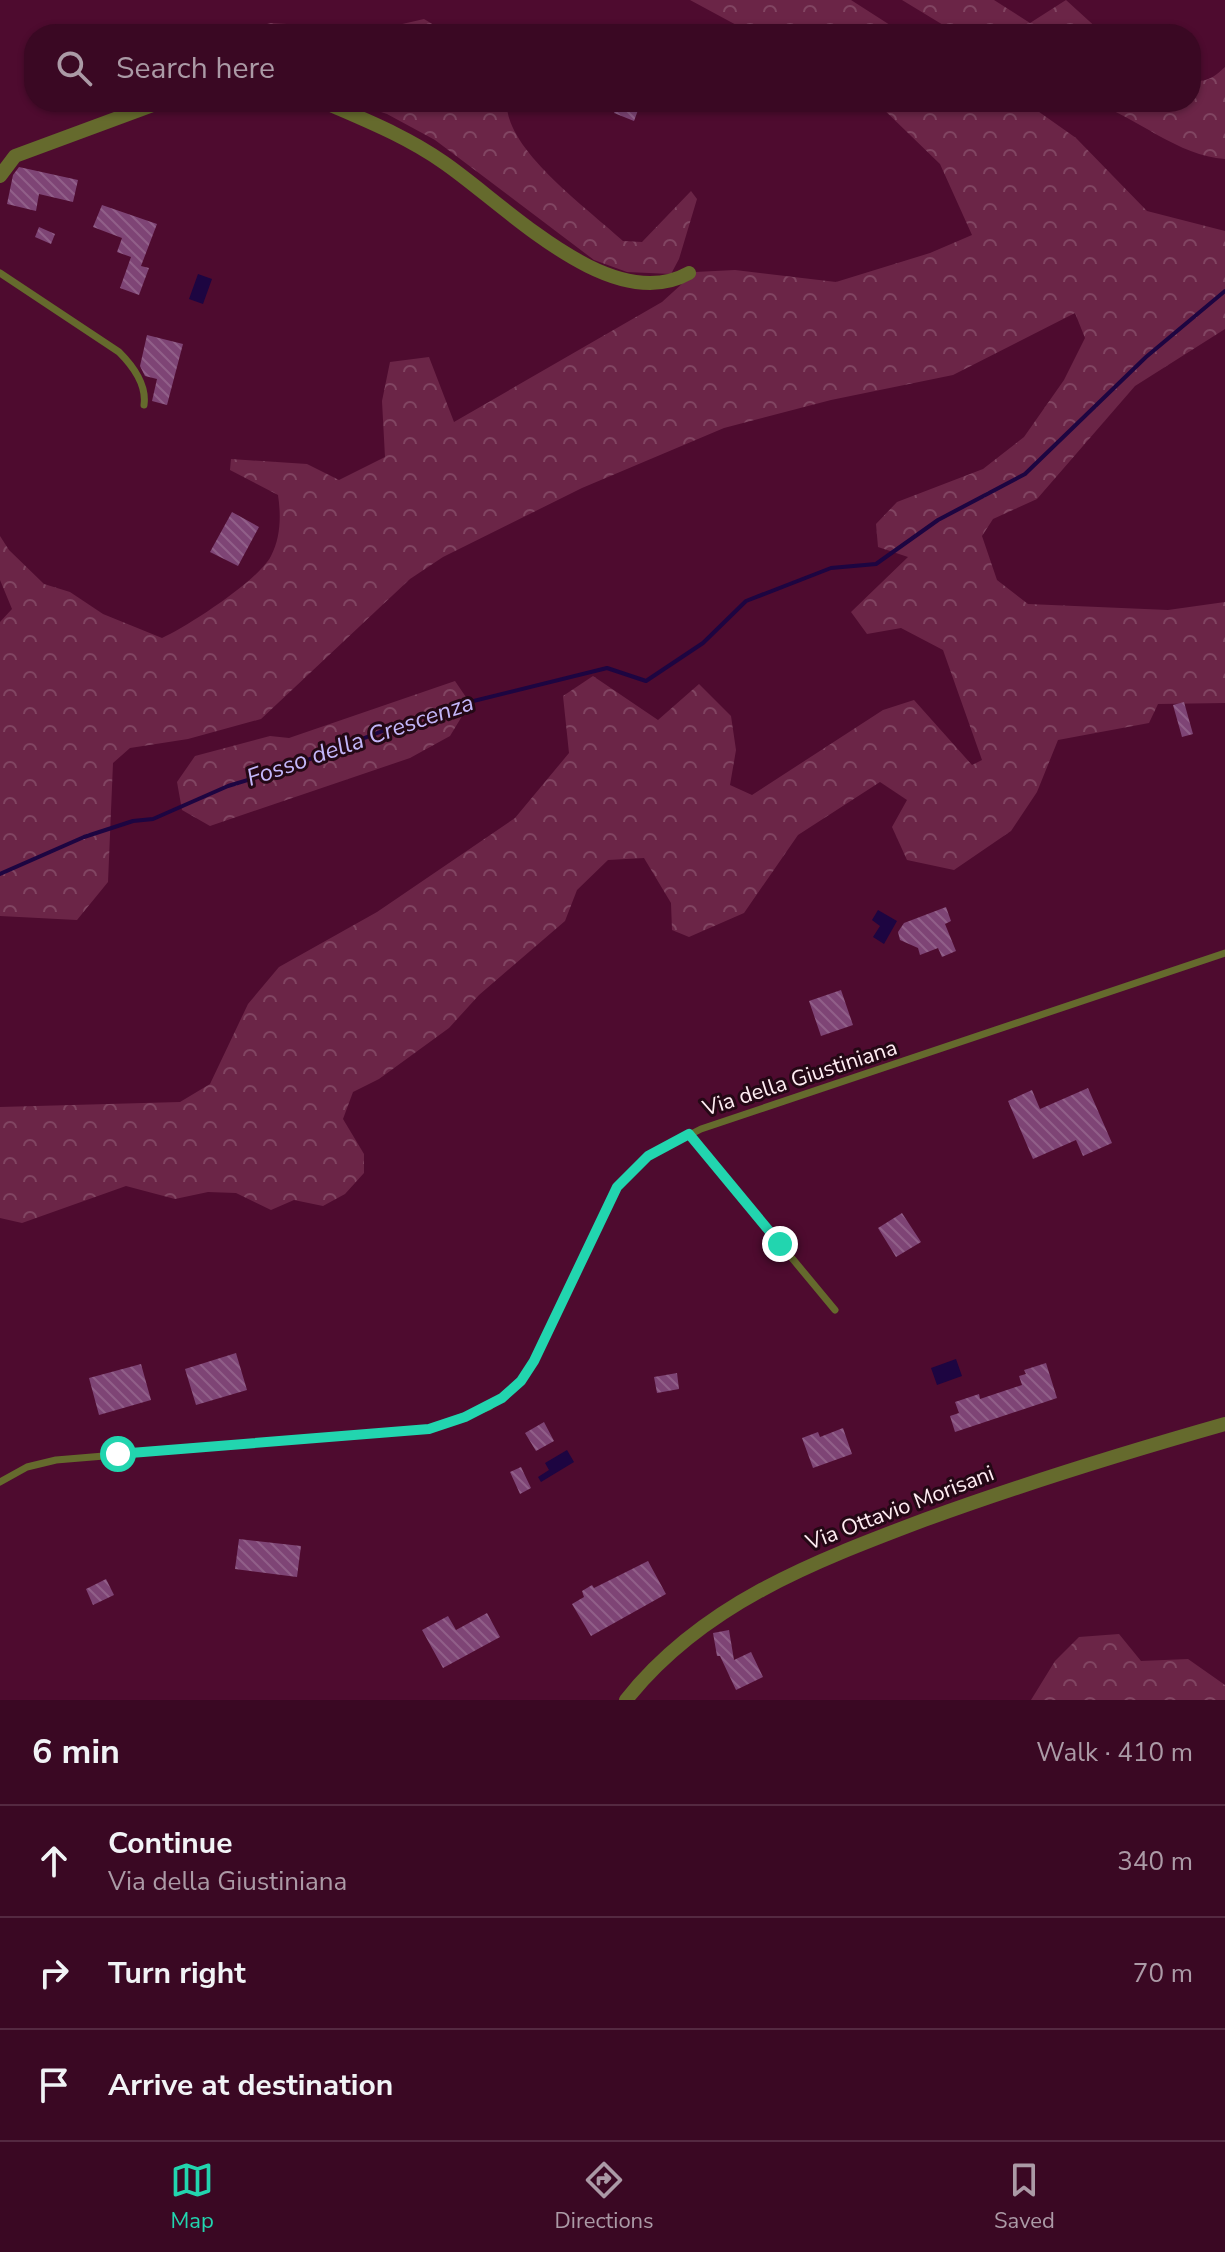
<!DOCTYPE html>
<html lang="en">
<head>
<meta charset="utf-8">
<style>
	:root { --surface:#3a0823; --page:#41112b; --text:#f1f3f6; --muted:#ab9aa6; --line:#542941; --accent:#22d5af }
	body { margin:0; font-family:"Nunito Sans",sans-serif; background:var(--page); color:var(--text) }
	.stop { position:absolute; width:24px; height:24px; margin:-18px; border:6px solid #22d5af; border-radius:50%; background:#fff }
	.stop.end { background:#22d5af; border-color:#fff; box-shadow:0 2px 8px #0008 }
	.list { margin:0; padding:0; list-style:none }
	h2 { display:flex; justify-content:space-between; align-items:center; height:104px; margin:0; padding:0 32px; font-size:34px }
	h2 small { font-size:26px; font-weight:400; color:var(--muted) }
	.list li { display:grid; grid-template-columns:52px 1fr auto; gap:24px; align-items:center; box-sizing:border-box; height:112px; padding:0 32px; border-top:2px solid var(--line) }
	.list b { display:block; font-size:30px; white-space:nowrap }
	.list p { margin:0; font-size:26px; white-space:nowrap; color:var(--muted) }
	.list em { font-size:26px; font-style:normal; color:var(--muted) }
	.icon { flex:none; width:44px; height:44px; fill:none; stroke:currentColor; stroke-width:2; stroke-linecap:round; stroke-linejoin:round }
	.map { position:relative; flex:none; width:1225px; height:1700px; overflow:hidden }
	.search { position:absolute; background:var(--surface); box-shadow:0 2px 6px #0004; left:24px; right:24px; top:24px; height:88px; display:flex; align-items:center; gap:20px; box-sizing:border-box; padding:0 28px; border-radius:32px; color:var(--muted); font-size:30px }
	.sheet { height:440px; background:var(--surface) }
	nav { display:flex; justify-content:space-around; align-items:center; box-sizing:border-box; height:112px; border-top:2px solid var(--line); background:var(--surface); font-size:22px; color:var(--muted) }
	nav a { display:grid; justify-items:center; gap:4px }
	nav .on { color:var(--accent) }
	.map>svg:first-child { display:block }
	.forest { fill:url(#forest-crowns) }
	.water { fill:#1d0541 }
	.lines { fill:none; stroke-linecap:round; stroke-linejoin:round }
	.stream { stroke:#1d0541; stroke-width:4 }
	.building { fill:url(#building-back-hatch) }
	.service { stroke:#656a2d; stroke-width:7 }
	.minor { stroke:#656a2d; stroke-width:14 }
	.route { stroke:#22d5af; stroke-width:10 }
	.labels { text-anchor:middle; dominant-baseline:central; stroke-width:6; stroke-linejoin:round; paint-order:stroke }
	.street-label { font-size:22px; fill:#feecf2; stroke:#240815 }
	.water-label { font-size:24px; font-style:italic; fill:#c3b6f9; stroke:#240815 }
</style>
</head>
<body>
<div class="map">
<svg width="1225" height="1700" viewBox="0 0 1225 1700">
	<defs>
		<pattern id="forest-crowns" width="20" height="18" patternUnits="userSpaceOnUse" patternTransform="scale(2)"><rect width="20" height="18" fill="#6b2547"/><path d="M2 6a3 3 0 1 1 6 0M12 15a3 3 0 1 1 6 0" fill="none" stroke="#814562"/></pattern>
		<pattern id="building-back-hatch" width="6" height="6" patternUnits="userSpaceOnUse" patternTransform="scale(2)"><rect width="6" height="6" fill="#7e4475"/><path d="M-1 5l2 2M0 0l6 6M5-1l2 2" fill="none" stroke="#915f89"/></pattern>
	</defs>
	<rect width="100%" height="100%" fill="#4e0b2f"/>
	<path class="forest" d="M690,0h161l53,34h-151z
		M902,0h92l36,23 36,-23 34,31 10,3h-152z
		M424,19l25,15h-54l3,-9z
		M271,23l47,3 17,8h-107z
		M1225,67v92c-47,-3 -87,-41 -132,-57h98v-23c15,5 23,-2 34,-12z
		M351,102h156c-3,47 83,108 116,139l19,1 49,-51 6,8 -18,60 -8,15 -44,-2 -33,-12 -159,-120 -48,-26z
		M876,102h149l51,36 71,73 78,20v98l-90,57 -98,113 -44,20 -11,17 15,44 31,24 140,6 57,-8v101l-67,1 -9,19 -91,17 -21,52 -26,39 -57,39 -47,-10 -15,-33 15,-27 -27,-18 -82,53 -54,78 -55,24 -17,-7 -1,-27 -27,-45 -36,2 -31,30 -12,31 -86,74 -30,33 -70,51 -26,13 -10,27 21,35v19l-19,21 -22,12 -29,-6 -23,10 -35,-17 -28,-1 -33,7 -49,-13 -104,37 -22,-5v-111l180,-5 30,-18 38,-80 31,-37 98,-55 138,-94 54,-65 -6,-57 30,-20 65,44 41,-36 32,32 5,34 -6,35 22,10 131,-85 31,-10 58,65 10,-5 -39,-110 -42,-22 -34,6 -16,-22 57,-55 -30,-10 -2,-23 21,-22 86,-33 41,-32 40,-57 21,-42 -10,-25 -122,62 -122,25 -107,28 -142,60 -139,69 -33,22 -149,140 -73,20 -58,9 -17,15 -5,119 -31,38 -77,-4v-294l12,-13 -12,-29v-44l9,14 35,34 26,8 33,22 59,24c25,-11 97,-58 109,-82 10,-19 10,-41 7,-61l-48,-25 1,-11 76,5 32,16 46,-23 -3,-56 8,-39 39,-5 25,65 208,-120 33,-30 40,-2 101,12 94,-29 42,-18 -32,-71z
		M455,681l15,22 -20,33 -40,22 -200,68 -28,-16 -5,-28 18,-26 75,-20 19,2z
		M1119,1634l22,27 47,-2 37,26v15h-194l24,-39 24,-24z"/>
	<path class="water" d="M198,274l14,5 -9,25 -14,-5z
		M878,910l19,11 -13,23 -11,-7 7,-11 -8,-6z
		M956,1359l6,17 -25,9 -6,-17z
		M567,1450l7,12 -33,20 -3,-5 11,-7 -4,-7z"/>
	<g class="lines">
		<path class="stream" d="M0,874l84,-37 49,-16 20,-2 75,-33 56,-17 153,-59 170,-42 39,13 57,-38 43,-42 85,-33 45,-4 62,-44 87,-46 121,-117 79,-66"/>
	</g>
	<path class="building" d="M618,102h23l-7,19 -20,-8z
		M19,167l59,13 -5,22 -34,-8 -3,17 -29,-7 6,-29z
		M102,205l55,19 -16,42 8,2 -10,27 -19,-7 11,-31 -14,-5 5,-14 -29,-11z
		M39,227l16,7 -4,10 -16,-7z
		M147,335l36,9 -16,61 -15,-4 5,-22 -12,-3 -5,-10z
		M232,512l27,15 -21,39 -28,-14z
		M1184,702l9,32 -11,3 -9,-32z
		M946,907l5,14 -6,3 11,27 -14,6 -4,-9 -18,7 -2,-7 -18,-8 -2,-8 6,-9z
		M841,990l12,35 -32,11 -12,-35z
		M1088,1088l24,55 -29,13 -7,-16 -43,19 -25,-58 24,-11 8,19z
		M902,1213l19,29 -25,15 -18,-29z
		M236,1353l11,37 -51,15 -11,-36z
		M1046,1363l11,35 -102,34 -5,-16 9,-3 -4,-11 24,-8 1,5 42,-14 -3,-9 7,-2 -2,-4z
		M141,1364l10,36 -52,15 -10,-37z
		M677,1373l2,16 -22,4 -3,-16z
		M544,1422l10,19 -18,10 -11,-18z
		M843,1428l9,26 -39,14 -11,-30 16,-6 2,5z
		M521,1467l10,21 -11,6 -10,-22z
		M239,1539l62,7 -4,31 -62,-8z
		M648,1561l18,33 -75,42 -19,-32 12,-7 -2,-6 10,-6 2,3z
		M106,1579l8,16 -21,10 -7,-16z
		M487,1613l13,24 -57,31 -21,-38 26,-14 8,14z
		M729,1630l5,30 17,-8 12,25 -27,13 -16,-34h-3l-4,-23z"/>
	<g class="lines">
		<path class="service" d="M0,273l119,79c14,14 28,32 25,53
			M689,1134l146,176
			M0,1482l27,-15 29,-7 373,-31 60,-22 32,-26 13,-20 83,-174 31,-31 53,-27 524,-176"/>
		<path class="minor" d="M324,102c41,18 82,34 119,60 63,43 168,155 246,111
			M0,176l15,-20 146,-54
			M626,1700c76,-96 187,-138 298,-180 99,-36 199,-67 301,-96"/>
	</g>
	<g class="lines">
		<path class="route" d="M118,1454l311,-25 36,-12 37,-19 19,-17 13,-20 83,-174 31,-31 41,-22 91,110"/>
	</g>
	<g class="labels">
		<g class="street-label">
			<text transform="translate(800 1078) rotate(-18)">Via della Giustiniana</text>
			<text transform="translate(900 1508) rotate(-21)">Via Ottavio Morisani</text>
		</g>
		<g class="water-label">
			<text transform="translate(360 740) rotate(-19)">Fosso della Crescenza</text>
		</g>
	</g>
</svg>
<div class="stop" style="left:118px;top:1454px"></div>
<div class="stop end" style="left:780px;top:1244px"></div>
<div class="search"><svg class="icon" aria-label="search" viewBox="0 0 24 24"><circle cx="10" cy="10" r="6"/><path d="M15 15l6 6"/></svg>Search here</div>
</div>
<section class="sheet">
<h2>6 min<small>Walk · 410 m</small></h2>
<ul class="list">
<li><svg class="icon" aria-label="ahead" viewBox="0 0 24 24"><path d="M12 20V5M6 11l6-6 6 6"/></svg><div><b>Continue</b><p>Via della Giustiniana</p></div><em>340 m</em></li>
<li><svg class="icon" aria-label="right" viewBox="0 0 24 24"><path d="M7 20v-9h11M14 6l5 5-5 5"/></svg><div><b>Turn right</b></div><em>70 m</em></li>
<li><svg class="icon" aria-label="arrive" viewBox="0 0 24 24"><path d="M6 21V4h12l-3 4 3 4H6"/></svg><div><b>Arrive at destination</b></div></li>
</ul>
</section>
<nav>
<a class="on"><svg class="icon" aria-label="map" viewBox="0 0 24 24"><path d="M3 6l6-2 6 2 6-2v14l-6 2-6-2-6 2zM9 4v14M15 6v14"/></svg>Map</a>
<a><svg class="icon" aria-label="directions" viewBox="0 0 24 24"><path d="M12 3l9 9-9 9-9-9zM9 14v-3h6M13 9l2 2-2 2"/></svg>Directions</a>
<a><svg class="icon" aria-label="saved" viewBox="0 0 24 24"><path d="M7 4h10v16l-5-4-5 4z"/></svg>Saved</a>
</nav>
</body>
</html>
